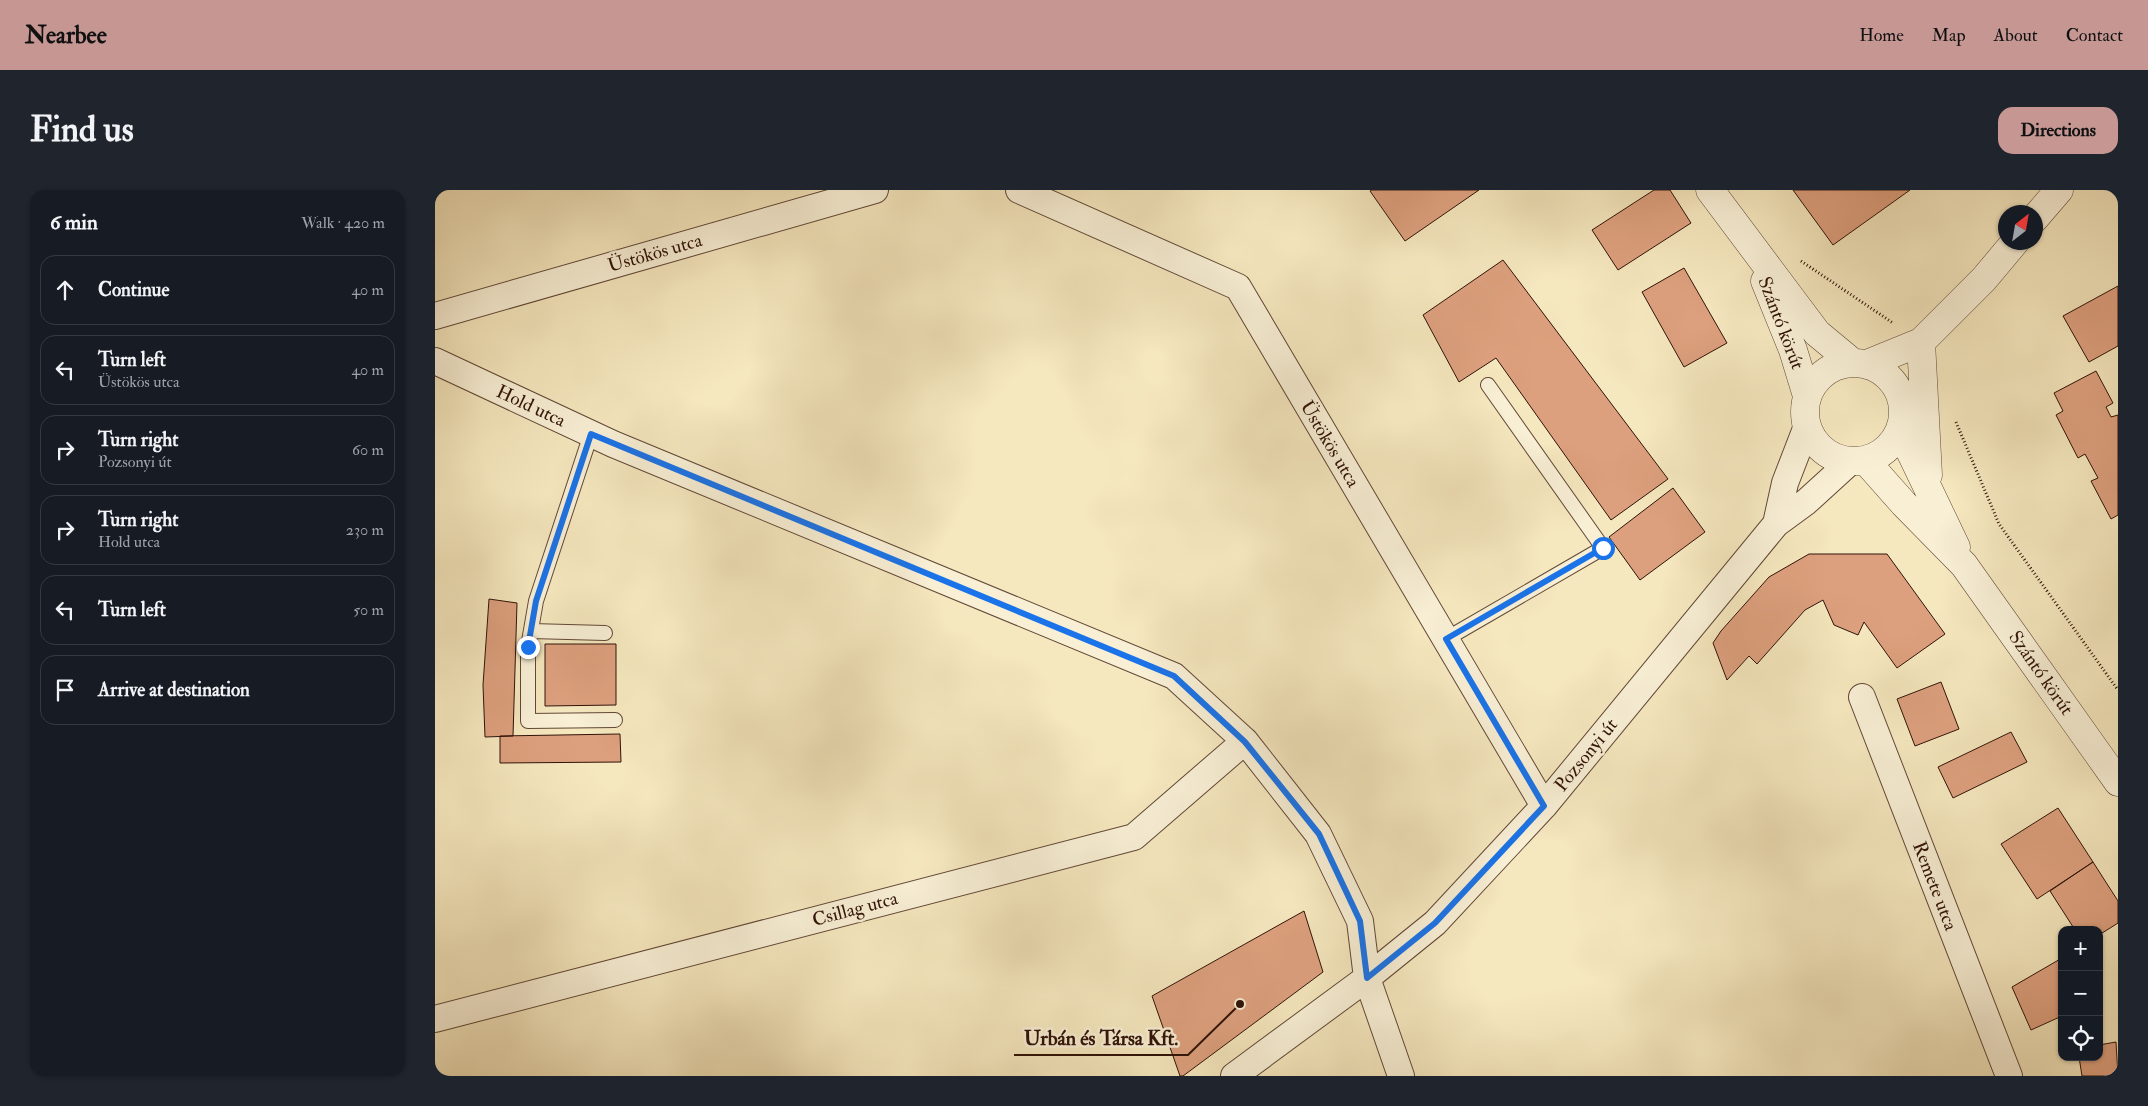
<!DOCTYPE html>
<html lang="en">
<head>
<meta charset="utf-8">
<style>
	:root { --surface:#171b24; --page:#20242c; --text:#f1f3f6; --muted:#9ea1a6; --line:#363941; --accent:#c59692 }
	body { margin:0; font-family:"IM FELL Double Pica",serif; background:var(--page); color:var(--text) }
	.controls { position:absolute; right:15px; bottom:15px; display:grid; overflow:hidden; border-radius:10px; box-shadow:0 1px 4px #0004 }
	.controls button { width:45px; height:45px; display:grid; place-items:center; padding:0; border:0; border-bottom:1px solid var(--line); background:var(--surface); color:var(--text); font:25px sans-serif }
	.compass { position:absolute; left:1563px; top:15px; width:45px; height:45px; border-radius:50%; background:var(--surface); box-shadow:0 1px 4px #0004; rotate:31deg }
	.stop { position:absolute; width:15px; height:15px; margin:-11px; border:4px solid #1a73e8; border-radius:50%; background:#fff }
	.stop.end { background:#1a73e8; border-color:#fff; box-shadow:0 1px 5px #0008 }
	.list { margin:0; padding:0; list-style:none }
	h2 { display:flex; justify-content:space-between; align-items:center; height:65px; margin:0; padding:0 20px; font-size:21px }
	h2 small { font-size:16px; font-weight:400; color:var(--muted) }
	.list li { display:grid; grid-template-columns:32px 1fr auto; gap:15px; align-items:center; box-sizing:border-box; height:70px; margin:0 10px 10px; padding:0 10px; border:1px solid var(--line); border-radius:15px }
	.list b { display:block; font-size:19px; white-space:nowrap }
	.list p { margin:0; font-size:16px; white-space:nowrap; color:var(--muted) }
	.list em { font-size:16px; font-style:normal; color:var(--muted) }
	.icon { flex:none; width:28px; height:28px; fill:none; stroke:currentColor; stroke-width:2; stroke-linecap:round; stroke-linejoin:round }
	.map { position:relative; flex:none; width:1683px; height:886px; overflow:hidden; border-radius:15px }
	header { display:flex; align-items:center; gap:30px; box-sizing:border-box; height:70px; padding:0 25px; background:var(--accent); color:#111 }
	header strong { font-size:24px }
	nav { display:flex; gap:28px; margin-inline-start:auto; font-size:18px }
	.intro { display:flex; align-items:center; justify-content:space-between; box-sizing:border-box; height:120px; padding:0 30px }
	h1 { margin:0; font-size:35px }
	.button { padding:12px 22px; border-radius:15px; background:var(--accent); color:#111; font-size:18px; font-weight:700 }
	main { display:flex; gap:30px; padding:0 30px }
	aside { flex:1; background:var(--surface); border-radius:15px; box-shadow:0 1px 4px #0004 }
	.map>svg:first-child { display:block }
	.building { fill:#dda07e; stroke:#301308 }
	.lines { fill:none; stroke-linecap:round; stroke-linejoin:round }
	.service-casing { stroke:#614836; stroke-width:16 }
	.minor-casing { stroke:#614836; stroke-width:28 }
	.tertiary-casing { stroke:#614836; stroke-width:29 }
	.path { stroke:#301308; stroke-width:3; stroke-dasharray:1 2.5; stroke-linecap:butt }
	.service { stroke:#f8efd5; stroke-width:14 }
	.minor { stroke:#f8efd5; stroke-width:26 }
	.tertiary { stroke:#f8efd5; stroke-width:28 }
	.route { stroke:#1a73e8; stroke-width:6 }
	.labels { text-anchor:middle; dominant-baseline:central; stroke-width:5; stroke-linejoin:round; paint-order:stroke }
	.street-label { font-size:19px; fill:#301308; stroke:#f8efd5 }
	.leader { fill:none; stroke:#301308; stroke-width:2 }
	.callout-dot { fill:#301308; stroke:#f8efd5; stroke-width:2 }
	.callout-label { font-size:20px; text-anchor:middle; font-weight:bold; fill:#301308; stroke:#f8efd5; stroke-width:5; stroke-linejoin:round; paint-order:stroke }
</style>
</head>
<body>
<header>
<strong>Nearbee</strong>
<nav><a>Home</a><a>Map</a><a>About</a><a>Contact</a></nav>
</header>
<div class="intro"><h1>Find us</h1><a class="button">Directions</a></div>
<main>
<aside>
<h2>6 min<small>Walk · 420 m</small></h2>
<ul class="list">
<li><svg class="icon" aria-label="ahead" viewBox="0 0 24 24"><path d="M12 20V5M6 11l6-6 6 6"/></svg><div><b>Continue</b></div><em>40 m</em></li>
<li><svg class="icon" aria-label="left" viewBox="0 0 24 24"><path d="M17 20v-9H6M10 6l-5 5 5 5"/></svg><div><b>Turn left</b><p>Üstökös utca</p></div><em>40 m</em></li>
<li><svg class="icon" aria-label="right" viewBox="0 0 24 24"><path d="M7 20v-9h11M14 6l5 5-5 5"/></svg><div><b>Turn right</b><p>Pozsonyi út</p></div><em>60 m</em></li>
<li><svg class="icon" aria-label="right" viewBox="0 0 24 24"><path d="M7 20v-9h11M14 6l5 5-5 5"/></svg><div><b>Turn right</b><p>Hold utca</p></div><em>230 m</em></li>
<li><svg class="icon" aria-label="left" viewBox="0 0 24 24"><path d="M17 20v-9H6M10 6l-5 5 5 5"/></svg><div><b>Turn left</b></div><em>50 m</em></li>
<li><svg class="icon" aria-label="arrive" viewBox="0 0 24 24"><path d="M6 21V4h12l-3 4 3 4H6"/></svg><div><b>Arrive at destination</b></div></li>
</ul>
</aside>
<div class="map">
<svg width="1683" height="886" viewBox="0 0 1683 886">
	<rect width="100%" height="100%" fill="#f5e7be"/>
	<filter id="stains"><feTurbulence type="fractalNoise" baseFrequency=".004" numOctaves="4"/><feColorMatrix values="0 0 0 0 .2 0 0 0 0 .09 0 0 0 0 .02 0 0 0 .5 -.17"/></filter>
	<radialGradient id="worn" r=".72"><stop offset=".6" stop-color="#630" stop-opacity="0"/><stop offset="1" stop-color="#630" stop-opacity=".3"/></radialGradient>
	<path class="building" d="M937,0h107l-74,51 -35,-50z
		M1219,0h16l21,33 -73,47 -26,-40z
		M1358,0h117l-77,55z
		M1068,70l165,219 -57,41 -115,-162 -37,24 -36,-67z
		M1249,78l43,75 -43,24 -42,-75z
		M1683,96v60l-29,16 -26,-46z
		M1661,181l17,32 -7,4 5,10 7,-2v100l-7,4 -20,-38 7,-3 -13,-24 -7,4 -22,-43 7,-4 -9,-18z
		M1238,298l32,44 -65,48 -31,-43z
		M1374,364h78l58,80 -48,34 -33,-46 -6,13 -24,-10 -11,-25 -18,10 -48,54 -8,-8 -22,24 -14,-37 8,-12 48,-54z
		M54,409l28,4 -4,133 -28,1 -2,-52z
		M110,454h71v61l-71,1z
		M1506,492l18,47 -44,17 -18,-47z
		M1576,542l16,30 -74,36 -15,-31z
		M185,544l1,28 -121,1v-27z
		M1623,618l35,54 -56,37 -36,-55z
		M1658,672l25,39v22l-19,12v-5h-24l-25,-39z
		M869,721l19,61 -140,104h-3l-28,-80z
		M1627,768v58l-31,14 -19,-43z
		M1681,852l2,34h-36l-3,-19h20v-12z"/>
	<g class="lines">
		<g class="service-casing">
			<path id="service" d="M156,244l-55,167 -8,46v74l87,-1
				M96,441l74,2
				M1011,449l157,-91 -115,-163"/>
		</g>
		<g class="minor-casing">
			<path id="minor" d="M584,0l219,97 306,519
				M0,126l440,-126
				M0,171l178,83 561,232 71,65 73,93 42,87 7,57 34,98
				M1341,334l9,-41 22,-57
				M1427,507l147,379
				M0,829l699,-182 111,-96
				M799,886l133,-98 68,-55 109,-117 232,-282 30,-22 45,-41"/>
		</g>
		<g class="tertiary-casing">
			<path id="tertiary" d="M1275,0l107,143 35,29
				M1600,28l24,-28
				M1330,91l28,69 14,46
				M1486,152l7,133
				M1370 222a49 49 0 1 1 98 0a49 49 0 1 1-98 0Z
				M1432,174l54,-22 63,-63 31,-37
				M1465,240l56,117
				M1430,270l39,44 60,61 154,217"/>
		</g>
		<path class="path" d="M1366,71l92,62
			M1521,232l43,102 119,166"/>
		<use href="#service" class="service"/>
		<use href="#minor" class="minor"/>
		<use href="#tertiary" class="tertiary"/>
	</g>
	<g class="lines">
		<path class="route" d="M93,457l8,-46 55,-167 583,242 71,66 74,92 41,87 7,57 68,-55 109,-117 -98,-167 157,-91"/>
	</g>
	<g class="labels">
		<g class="street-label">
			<text transform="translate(220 63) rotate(-16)">Üstökös utca</text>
			<text transform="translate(1346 133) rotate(69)">Szántó körút</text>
			<text transform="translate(96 216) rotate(25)">Hold utca</text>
			<text transform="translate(895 254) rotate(59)">Üstökös utca</text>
			<text transform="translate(1606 483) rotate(55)">Szántó körút</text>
			<text transform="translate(1151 565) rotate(-51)">Pozsonyi út</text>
			<text transform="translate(1500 696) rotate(69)">Remete utca</text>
			<text transform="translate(420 719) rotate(-15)">Csillag utca</text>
		</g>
	</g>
	<path class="leader" d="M805 814L753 865H579"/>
	<circle class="callout-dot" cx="805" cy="814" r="5"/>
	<g class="callout-label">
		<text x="666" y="855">Urbán és Társa Kft.</text>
	</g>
	<rect width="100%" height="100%" filter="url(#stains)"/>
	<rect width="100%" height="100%" fill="url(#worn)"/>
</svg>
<div class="controls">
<button>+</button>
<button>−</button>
<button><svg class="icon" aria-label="locate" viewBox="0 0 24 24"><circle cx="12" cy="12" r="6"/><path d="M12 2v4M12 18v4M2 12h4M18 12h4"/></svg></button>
</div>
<svg class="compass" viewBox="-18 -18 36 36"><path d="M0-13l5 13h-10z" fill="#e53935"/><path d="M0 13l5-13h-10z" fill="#9ea1a6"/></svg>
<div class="stop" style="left:1168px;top:358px"></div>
<div class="stop end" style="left:93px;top:457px"></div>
</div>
</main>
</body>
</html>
